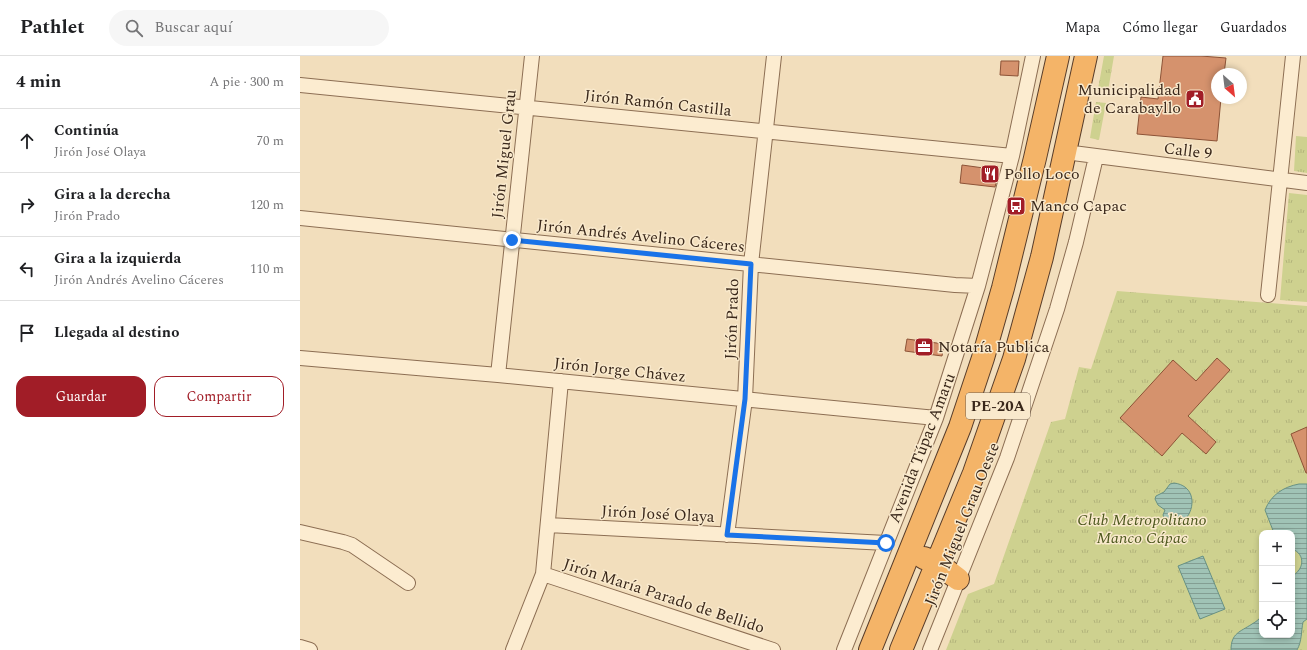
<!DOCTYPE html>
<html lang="es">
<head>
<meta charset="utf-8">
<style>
	:root { --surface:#fff; --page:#f6f6f6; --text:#202124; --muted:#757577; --line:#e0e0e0; --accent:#a11d27 }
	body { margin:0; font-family:Spectral,serif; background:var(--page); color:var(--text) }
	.controls { position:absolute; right:12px; bottom:12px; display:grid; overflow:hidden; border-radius:8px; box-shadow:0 2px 6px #0003 }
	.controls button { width:36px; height:36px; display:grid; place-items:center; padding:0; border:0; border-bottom:1px solid var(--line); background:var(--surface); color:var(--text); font:20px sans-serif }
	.compass { position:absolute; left:911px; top:12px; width:36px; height:36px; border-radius:50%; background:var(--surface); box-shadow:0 2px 6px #0003; rotate:152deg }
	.stop { position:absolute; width:12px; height:12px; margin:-9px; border:3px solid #1a73e8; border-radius:50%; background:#fff }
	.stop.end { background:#1a73e8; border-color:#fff; box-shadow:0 1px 4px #0008 }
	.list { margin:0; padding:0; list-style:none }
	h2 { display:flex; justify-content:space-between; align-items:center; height:52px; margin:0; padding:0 16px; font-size:17px }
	h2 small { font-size:13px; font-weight:400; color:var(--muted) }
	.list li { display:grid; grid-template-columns:26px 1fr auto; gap:12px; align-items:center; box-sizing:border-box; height:64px; padding:0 16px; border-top:1px solid var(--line) }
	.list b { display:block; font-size:15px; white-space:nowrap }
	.list p { margin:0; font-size:13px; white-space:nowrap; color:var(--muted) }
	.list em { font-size:13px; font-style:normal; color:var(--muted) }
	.actions { display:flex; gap:8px; padding:12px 16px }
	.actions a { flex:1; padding:9px 0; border:1px solid var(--accent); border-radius:12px; text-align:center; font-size:14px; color:var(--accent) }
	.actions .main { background:var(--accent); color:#fff }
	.icon { flex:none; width:22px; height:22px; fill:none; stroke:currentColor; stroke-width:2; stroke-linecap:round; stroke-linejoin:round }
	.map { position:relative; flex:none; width:1007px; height:594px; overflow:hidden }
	header { display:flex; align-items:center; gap:24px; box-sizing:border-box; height:56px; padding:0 20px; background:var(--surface); border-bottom:1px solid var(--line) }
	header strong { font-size:19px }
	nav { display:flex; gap:22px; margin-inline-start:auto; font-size:14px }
	.search { width:280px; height:36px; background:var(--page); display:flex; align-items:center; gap:10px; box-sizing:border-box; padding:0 14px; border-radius:22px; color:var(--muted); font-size:15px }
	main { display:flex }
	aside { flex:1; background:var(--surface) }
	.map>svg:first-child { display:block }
	.park { fill:url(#park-tufts); fill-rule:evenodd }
	.water { fill:url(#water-rules); stroke:#679184 }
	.building { fill:#d5926d; stroke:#8d5337 }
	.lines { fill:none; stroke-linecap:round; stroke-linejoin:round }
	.minor-casing { stroke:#8c6e53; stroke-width:16 }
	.trunk-casing { stroke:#583c29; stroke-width:24 }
	.minor { stroke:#fcecd0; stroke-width:14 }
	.trunk { stroke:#f4b468; stroke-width:22 }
	.route { stroke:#1a73e8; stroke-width:5 }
	.labels { text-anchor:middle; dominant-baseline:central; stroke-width:3; stroke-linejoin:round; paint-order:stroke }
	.shield { fill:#f9e9cc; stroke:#73614f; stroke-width:1 }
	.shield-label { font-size:15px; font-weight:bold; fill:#39271a }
	.poi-label { font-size:16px; fill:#39271a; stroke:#f9e9cc; text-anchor:start }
	.street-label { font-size:16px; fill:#39271a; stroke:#f9e9cc }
	.park-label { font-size:16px; font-style:italic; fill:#4d581e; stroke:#f9e9cc }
</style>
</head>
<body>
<header>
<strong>Pathlet</strong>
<div class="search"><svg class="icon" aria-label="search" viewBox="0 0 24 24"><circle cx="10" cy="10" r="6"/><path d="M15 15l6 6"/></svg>Buscar aquí</div>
<nav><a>Mapa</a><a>Cómo llegar</a><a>Guardados</a></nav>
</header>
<main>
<aside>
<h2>4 min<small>A pie · 300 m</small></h2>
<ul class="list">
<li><svg class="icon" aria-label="ahead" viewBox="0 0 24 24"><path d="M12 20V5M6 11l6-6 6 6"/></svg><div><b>Continúa</b><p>Jirón José Olaya</p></div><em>70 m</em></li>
<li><svg class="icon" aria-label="right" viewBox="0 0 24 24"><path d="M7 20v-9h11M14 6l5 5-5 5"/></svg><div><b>Gira a la derecha</b><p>Jirón Prado</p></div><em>120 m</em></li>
<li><svg class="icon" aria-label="left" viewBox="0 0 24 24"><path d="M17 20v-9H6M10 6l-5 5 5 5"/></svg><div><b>Gira a la izquierda</b><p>Jirón Andrés Avelino Cáceres</p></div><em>110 m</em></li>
<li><svg class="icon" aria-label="arrive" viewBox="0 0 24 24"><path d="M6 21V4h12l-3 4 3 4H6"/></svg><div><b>Llegada al destino</b></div></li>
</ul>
<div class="actions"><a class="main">Guardar</a><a>Compartir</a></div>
</aside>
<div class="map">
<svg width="1007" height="594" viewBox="0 0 1007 594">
	<defs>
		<pattern id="park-tufts" width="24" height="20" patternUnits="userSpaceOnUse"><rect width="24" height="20" fill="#ced18f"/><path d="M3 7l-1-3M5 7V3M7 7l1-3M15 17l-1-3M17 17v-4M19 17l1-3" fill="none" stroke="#b2b37b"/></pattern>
		<pattern id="water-rules" width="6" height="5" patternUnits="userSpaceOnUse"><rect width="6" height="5" fill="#a0c3b6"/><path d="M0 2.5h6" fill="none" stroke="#839e93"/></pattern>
	</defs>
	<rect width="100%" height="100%" fill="#f2debc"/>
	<path class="park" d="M804,0h10l-6,35 -10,-2z
		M796,46l10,1 -7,37 -9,-2z
		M996,80l11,1v36l-13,-2z
		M989,137l18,2v107l-27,-2z
		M817,235l190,15v344h-361l22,-56 26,-10 57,-162 14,-3 14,-52 12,2zM962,477h30v102h-30z"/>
	<path class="water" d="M874,427c33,4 15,54 -9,37l-2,-5 2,-5 -7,-5 -3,-6 1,-3 8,-4 6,-8z
		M999,428h8v135l-4,3c-2,10 -1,19 -6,28h-66c0,-17 9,-18 21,-26 4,-2 7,-5 10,-8v19h30v-59c12,-6 14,-22 0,-27v-16h-18l-9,-23c6,-15 18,-23 34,-26z
		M903,500l22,53 -25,10 -22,-53z"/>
	<path class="building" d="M863,0h38l25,2 -2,16h-7v24h4l-4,43 -80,-7 4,-37 17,2z
		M701,5h18l-1,15 -18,-1z
		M662,109l29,4 7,6 -3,12 -35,-4z
		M607,283l37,5 -2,12 -37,-5z
		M917,302l13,12 -42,46 28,26 -10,12 -24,-21 -20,23 -42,-38 53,-58 23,21z
		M1007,371v46h-1l-15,-39z"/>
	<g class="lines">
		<g class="minor-casing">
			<path id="minor" d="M0,29l712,71
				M765,96l242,31
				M0,162l655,67 23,1
				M968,239l25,-239
				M0,302l198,17 438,43
				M198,319l34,-319
				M248,469l338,18
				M0,476l43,10 9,3 56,38
				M427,479l18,-136 6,-135 23,-208
				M243,518l230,76
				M0,591l10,3
				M213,594l30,-76 18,-193
				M544,594l92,-232 42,-132 34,-130 21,-100
				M630,594l77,-192 50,-149 19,-67 20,-85"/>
		</g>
		<g class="trunk-casing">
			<path id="trunk" d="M624,502l13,5 21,16
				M570,594l90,-223 23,-69 20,-70 32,-130 23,-102
				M601,594l73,-177 40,-114 28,-102 44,-201"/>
		</g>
		<use href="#minor" class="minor"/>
		<use href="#trunk" class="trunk"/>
	</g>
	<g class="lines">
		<path class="route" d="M212,184l239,24 -6,135 -18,136 159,8"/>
	</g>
	<defs>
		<g id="civic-square" transform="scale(1)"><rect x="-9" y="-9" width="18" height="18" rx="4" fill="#a11d27" stroke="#f9e9cc"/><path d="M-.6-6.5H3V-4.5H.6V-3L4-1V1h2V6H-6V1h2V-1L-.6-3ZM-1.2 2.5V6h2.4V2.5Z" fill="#fff"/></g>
		<g id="restaurant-square" transform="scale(1)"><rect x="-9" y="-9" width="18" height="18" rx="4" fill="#a11d27" stroke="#f9e9cc"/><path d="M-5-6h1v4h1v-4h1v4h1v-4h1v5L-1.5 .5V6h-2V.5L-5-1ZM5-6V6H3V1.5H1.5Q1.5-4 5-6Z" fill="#fff"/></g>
		<g id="bus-square" transform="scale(1)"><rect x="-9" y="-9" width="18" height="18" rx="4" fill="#a11d27" stroke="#f9e9cc"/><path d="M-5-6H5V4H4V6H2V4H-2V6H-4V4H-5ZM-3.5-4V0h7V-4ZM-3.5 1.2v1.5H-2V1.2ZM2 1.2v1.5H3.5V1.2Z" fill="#fff"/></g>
		<g id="office-square" transform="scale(1)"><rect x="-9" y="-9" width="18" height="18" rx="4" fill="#a11d27" stroke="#f9e9cc"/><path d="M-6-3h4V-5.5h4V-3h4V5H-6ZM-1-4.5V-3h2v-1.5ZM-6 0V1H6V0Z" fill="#fff"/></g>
	</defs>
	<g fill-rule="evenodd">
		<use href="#civic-square" x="895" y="43"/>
		<use href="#restaurant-square" x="690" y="118"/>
		<use href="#bus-square" x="716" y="150"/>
		<use href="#office-square" x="624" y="291"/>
	</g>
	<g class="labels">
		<rect class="shield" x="666" y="337" width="64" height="26" rx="3"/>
		<g class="shield-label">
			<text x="698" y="350">PE-20A</text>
		</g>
		<g class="poi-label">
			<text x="881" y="34" text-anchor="end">Municipalidad<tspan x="881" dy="18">de Carabayllo</tspan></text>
			<text x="704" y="118">Pollo Loco</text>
			<text x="730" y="150">Manco Capac</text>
			<text x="638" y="291">Notaría Publica</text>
		</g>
		<g class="street-label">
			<text transform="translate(358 47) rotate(6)">Jirón Ramón Castilla</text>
			<text transform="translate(888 95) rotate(7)">Calle 9</text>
			<text transform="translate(204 98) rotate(-84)">Jirón Miguel Grau</text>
			<text transform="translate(341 180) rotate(6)">Jirón Andrés Avelino Cáceres</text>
			<text transform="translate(432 263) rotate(-88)">Jirón Prado</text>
			<text transform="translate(320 314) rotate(6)">Jirón Jorge Chávez</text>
			<text transform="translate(622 392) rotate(-69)">Avenida Túpac Amaru</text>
			<text transform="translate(358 458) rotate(3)">Jirón José Olaya</text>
			<text transform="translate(662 468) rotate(-68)">Jirón Miguel Grau Oeste</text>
			<text transform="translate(364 540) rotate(18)">Jirón María Parado de Bellido</text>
		</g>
		<g class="park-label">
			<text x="842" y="464">Club Metropolitano<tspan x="842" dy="18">Manco Cápac</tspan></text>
		</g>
	</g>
</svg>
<div class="controls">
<button>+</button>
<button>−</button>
<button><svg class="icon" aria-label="locate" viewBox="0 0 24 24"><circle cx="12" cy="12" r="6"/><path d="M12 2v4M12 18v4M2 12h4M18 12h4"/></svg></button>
</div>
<svg class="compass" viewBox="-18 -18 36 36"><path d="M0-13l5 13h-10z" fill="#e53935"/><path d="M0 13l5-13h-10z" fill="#757577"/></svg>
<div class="stop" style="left:586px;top:487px"></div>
<div class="stop end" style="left:212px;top:184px"></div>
</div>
</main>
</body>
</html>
